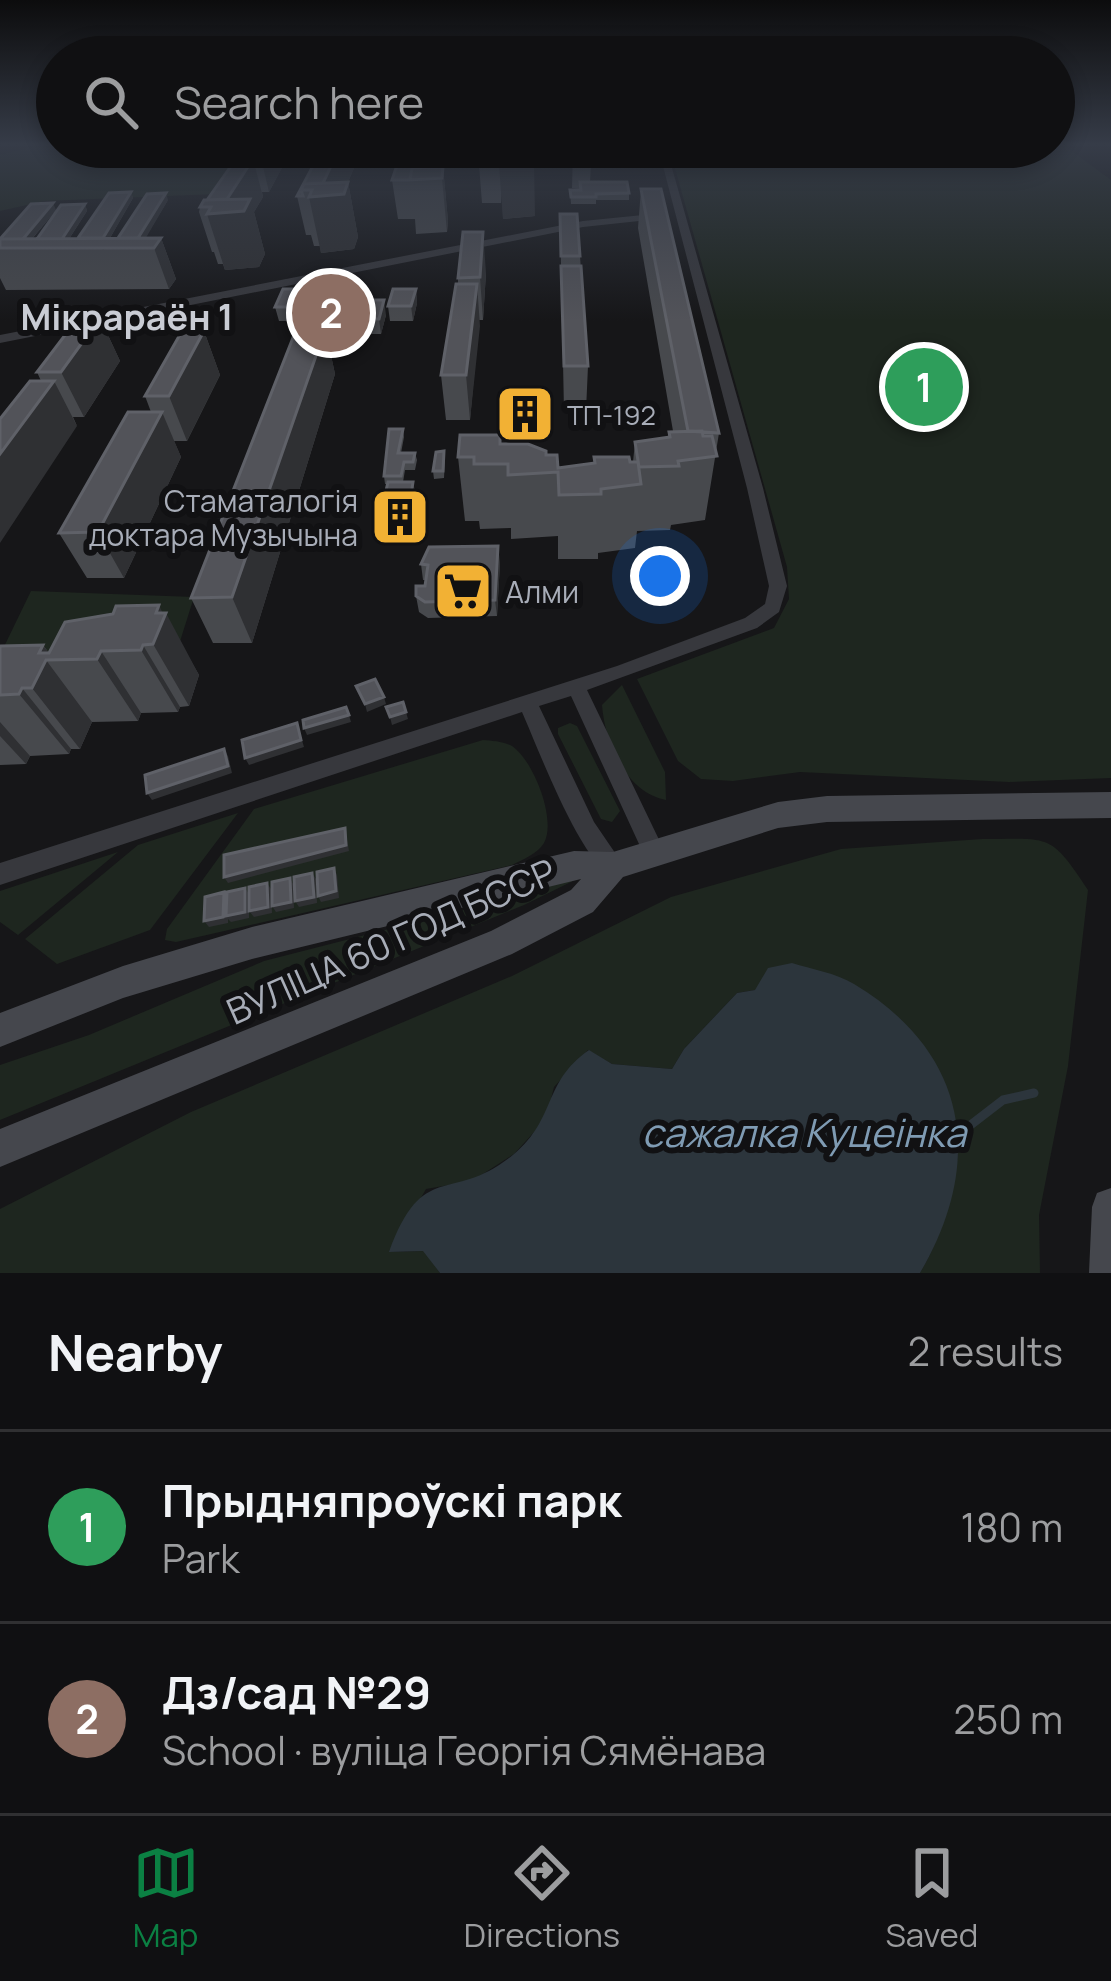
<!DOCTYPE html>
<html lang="en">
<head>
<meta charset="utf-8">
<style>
	:root { --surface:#101012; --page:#19191b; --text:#f1f3f6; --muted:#9c9d9f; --line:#303032; --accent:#0b8043 }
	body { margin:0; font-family:Manrope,sans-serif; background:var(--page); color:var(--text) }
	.you { position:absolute; left:660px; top:576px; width:42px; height:42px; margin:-30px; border:9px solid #fff; border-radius:50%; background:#1a73e8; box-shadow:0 0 0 18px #1a73e833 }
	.badge { display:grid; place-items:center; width:78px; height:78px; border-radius:50%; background:var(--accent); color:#fff; font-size:39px; font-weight:700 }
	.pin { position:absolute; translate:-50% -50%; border:6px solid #fff; box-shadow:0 3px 12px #0006 }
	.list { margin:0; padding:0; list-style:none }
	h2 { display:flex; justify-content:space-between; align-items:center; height:156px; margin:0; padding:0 48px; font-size:51px }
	h2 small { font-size:39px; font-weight:400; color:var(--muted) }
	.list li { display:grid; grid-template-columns:78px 1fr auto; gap:36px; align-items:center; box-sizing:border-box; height:192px; padding:0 48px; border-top:3px solid var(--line) }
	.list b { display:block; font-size:45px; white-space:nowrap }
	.list p { margin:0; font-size:39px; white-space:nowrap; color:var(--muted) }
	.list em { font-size:39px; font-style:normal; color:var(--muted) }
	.icon { flex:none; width:66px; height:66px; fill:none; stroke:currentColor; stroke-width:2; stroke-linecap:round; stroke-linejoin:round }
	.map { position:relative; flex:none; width:1111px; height:1273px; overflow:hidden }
	.search { position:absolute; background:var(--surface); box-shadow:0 6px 18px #0003; left:36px; right:36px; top:36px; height:132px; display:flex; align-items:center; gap:30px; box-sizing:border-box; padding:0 42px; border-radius:66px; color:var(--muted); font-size:45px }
	.sheet { height:540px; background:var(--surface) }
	nav { display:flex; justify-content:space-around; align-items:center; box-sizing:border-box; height:168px; border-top:3px solid var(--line); background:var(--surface); font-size:33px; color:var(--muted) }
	nav a { display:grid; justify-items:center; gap:6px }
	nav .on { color:var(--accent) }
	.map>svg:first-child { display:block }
	.green { fill:#1e261f }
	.water { fill:#2c353c }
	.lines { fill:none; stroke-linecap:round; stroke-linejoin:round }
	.stream { stroke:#2c353c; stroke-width:9 }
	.minor { fill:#37383d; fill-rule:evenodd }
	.secondary { fill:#45474d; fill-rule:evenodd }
	.wall { fill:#47494d }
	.shaded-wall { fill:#2f3033 }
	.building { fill:#525359; stroke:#5f6168; stroke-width:3 }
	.labels { text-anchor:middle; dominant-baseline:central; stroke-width:12; stroke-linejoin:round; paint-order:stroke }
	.far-poi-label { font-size:27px; fill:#a8adb8; stroke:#111113; text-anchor:start }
	.poi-label { font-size:30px; fill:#a8adb8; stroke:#111113; text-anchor:end }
	.far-district-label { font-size:36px; font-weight:bold; fill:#c9ccd4; stroke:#111113 }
	.near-street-label { font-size:36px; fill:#a8adb8; stroke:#111113 }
	.near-water-label { font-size:39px; font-style:italic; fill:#7f9bb3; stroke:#111113 }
</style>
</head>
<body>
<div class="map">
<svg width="1111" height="1273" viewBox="0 0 1111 1273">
	<rect width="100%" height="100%" fill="#161618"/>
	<path class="green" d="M48,143h9v4h203l-42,47 -173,7 -45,10v-56z
		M1054,143h7l50,37v598l-102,4 -209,-10 -67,9 -32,-2 -23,-18 -41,-82 137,-51 15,-29 -2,-32 -118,-420h385z
		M31,591l163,6 -18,57 -176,1z
		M622,685l43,87 1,28c-40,-8 -61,-56 -64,-95z
		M570,723l7,3 43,85 -8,11 -11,-3 -43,-85v-6z
		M483,740c9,1 20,1 29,6 21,14 45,73 32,97 -7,11 -22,17 -32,22l-336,77 -11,-2 2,-11 87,-120z
		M238,813l-88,117 -93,34 -32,-25 113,-94z
		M982,839c68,0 68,-7 106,51l-20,176 -29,149 1,58h-120c27,-46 36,-90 40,-142l-205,-141 -18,3 -53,56 -12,20 -60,-5 -24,-14 -34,37 -8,32 -32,35 -42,27 -46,8 -36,63 34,-1 16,22h-440v-64l191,-97 321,-136 159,-79 170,-48z
		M118,852l-100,83 -18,-13v-31z
		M573,875l2,5 -51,25 -524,215v-55l89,-30 175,-74 238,-61z"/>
	<path class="water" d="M792,963c19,6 44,10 62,21 115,69 131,178 66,289h-480l-17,-22 -34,1c35,-95 62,-46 125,-98 43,-36 28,-71 75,-104l23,14 60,5 12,-20 53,-56 18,-3 13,-22z"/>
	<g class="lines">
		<path class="stream" d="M955,1137l48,-37 31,-7"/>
		<path class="minor" d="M658,147h8l97,341 24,98 -8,26 -22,16 -170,62 77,160 -3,7 -8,3 -8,-3 -74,-161 -32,10 55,116 30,44 -3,7 -8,4c-33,-16 -75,-129 -91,-165l-522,173v-22l617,-197 128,-48 20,-14 4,-18 -22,-98z
			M663,213l5,3 -1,2 -84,9 -583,116v-8l583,-114z"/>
		<path class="secondary" d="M1111,792v26l-284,4 -49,6 -155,49 -30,35 -81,42 -512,213v-38l491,-198 80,-41 10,-11 -329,80 -129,39 -123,49v-34l123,-47 129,-39 322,-76 39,1 165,-50 49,-6z
			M1111,1188v85h-22l3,-66 5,-14z"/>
	</g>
	<path class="wall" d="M247,147h48l-7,12h-3v3l-16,30h-7l1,5 -9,15 11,42 -6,13 -34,3 -2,-6h-5l-4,-12h-2l-13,-40 1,-5 43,-48 -1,-5z
		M323,147h40l-15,35 10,55 -4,12 -33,4 -1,-7h-6l-3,-11h-5l-9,-39z
		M403,147h33l-5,20h12l5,54 -1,11 -31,2 -1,-15h-17l-6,-39z
		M573,147h19l-2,35 39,11v7h-33v4h-25l-1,-14 11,-1 -9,-1z
		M505,154l30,62 -32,3 -1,-31 -1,15h-19l-3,-38z
		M641,189l78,244 -14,87 -34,5 -1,5 -33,1 -2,17 -37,5v6h-40v-23l-47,3v-11l-31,1 -1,-8h-14l-7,-64 43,-13 45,11 12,13 75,-6 2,-20 33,-5 1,-5 4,-1 -35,-203z
		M131,192l2,6 -23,40h8l50,-38 -23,38h16l15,41 -7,10 -163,1 -6,-12v-39l56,-29 -24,29h5l48,-35 2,7 -18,28 9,-1z
		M560,214l20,42 8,110 -2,45h-22z
		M486,273l-3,47h-4l-9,100h-24l-5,-45 17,-91v-6z
		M360,289l2,11 24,15 -5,19h-24l-3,-13h-20l-3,-14z
		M416,289l1,14 -4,18h-23l-2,-15z
		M309,301h20l3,15 -6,16 9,42 -83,269h-39l-22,-45 108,-268 -2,-9h-18l-4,-14z
		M100,318l20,43 -36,56h-11l4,9 -36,-45 -4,-9z
		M204,331l16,44 -33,66h-13l7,16 -57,121h-37l-28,-45 92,-121 -6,-16z
		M534,402l1,15h-20l-1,-14z
		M403,429l1,8 -3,16h14l2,7 -2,10h-10l-2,12h10l3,15 -4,27h-26l-4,-16 5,-24h-2l-1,-8z
		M445,459l-1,19 -10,1 -1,-8z
		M500,562l-3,54 -69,2 -9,-6 -3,-16 9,-10 1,-6h-3l-2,-16z
		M163,613l36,62 -10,31 -9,1 -2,5 -37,1 -3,8 -46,1 -12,27h-9l-2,5 -39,2 -4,8 -26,1v-119l43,-1 6,8z"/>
	<path class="shaded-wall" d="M264,147h18l3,15 -16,30 -9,-38z
		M286,147h9l-7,12z
		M340,147h23l-20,47 5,-12 10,55 -4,12 -33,4 -12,-56z
		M422,147h14l-8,31 -15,1z
		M500,147h5l-1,18 30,-2 1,53 -32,3 -4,-54z
		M253,159l10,38 -9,15 11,42 -6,13 -34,3 -18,-56z
		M443,167l5,54 -1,11 -5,-54z
		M131,192l2,6 -30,52 -3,-7z
		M166,193l2,7 -28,48 -5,-5z
		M53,203l3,7 -32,38 -7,-2z
		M85,204l2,7 -24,37 -5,-4z
		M483,232l3,41 -3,47 -3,-43z
		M161,238l15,41 -7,10 -15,-41z
		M477,284l3,42 -10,94 -4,-45z
		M416,289l1,14 -4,18 -2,-15z
		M384,300l2,15 -5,19 -2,-15z
		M329,301l3,15 -6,16 9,42 -83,269 -20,-46 93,-266 -3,-13z
		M100,318l20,43 -36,56 -23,-45z
		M204,331l16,44 -33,66 -18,-45z
		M54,381l23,45 -77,117v-89z
		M162,412l19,45 -57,121 -26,-46z
		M413,482l3,15 -4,27 -3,-16z
		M498,546l2,16 -3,54 -2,-16z
		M159,605l5,11 2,-3 33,62 -10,31 -36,-62 3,-31z
		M43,645l11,15h-8l46,62 -12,27 -48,-61 7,-35z
		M143,645l37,62 -2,5 -37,-62z
		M101,651l40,62 -3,8 -41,-62z
		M22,688l49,61 -2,5 -50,-60z
		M384,697l2,7 -19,8 -2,-8z
		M406,712l2,7 -16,6 -2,-8z
		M349,715l2,7 -44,13 -3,-7z
		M0,722l30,34 -4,8 -26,-28z
		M297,723l7,24 -55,18 -4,-7z
		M224,749l4,7 4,17 -80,27 -5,-7z
		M345,828l4,23 -121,32 -4,-6z
		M334,868l3,7 2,23 -18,4 -3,-6z
		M312,873l4,6 1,24 -18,4 -4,-6z
		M290,878l3,6 1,24 -18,4 -4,-6z
		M267,883l4,6 1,24 -18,4 -5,-6z
		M245,888l4,6v24l-18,4 -3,-3v4l-19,4 -5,-6 20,-29 4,7z"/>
	<path class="building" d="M247,147h17l-4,7h-18z
		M323,147h17l-17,36 -19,1 -3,6 2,6h-6z
		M403,147h19l-6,21h-4l-2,12h3h-21z
		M482,147h18l-1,18h-20z
		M533,152l1,11 -33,2v-11z
		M236,159h17l-26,40 -20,1z
		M431,167h12l-1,11 -32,2 2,-12z
		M348,182l-4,12 -35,3 3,-7h-11l3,-6z
		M580,182h47l2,11 -33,1v3h-25l-1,-7h11z
		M641,189h20l58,244 -31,-2z
		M131,192l-28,46h-25l31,-45z
		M166,193l-28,45h-20l29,-44z
		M250,199l-6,12 -37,3 4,-7h-11l4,-7z
		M53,203l-30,36h-23l31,-35z
		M85,204l-23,35h-25l24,-34z
		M560,214h17l3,42h-19z
		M463,232h20l-3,45 -22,1z
		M161,238l-7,10h-154v-9z
		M561,266h20l7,100h-24z
		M456,284h21l-11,91h-25z
		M283,289h23l-7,18h-24z
		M337,289h23l-4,11h28l-5,19h-25l4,-13 -27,1z
		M393,289h23l-5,17h-23z
		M303,301h26l-7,17h-26z
		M78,318h22l-39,54h-24z
		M296,330h29l-93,267 -41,1z
		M182,331h22l-35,65h-24z
		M30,381h24l-54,73v-35z
		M534,402l1,7h-21v-6z
		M128,412h34l-64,120 -39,1z
		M389,429h14l-5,24h17l-2,9h-9l-3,14h-17z
		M702,431l1,5h9l5,20 -39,5 1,5 -40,1 -4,-25 35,-5 -1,-5z
		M460,435h40v9h28l18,7v4h11l1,13 37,-5 -1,-6h35l1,5h8l3,22 -40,5v5l-42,1 -1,-23 -50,3v-11h-34v-7h-16z
		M444,451l-1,20h-10l3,-19z
		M388,482h25l-4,26h-27z
		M498,546l-3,54 -70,2 -9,-6v-10h9l3,-21 -7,-1 8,-17z
		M159,605l-3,8h10l-13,31 -10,1 -2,5 -40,1 -4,8 -51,1 -14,28h-10l-3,6 -19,1v-49l43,-1 -4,8h10l16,-31 48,-8 3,-8z
		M375,679l9,18 -19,7 -9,-18z
		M403,702l3,10 -16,5 -4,-10z
		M346,707l3,8 -45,13 -1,-8z
		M297,723l4,17 -56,18 -3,-18z
		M224,749l4,17 -81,27 -2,-18z
		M345,828l1,17 -122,32v-22z
		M334,868l2,23 -18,5 -1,-24z
		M312,873l2,24 -19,4 -1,-24z
		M290,878l1,24 -19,4v-24z
		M267,883l1,24 -19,4v-24z
		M245,888v24l-19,4 1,-24z
		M224,892l-1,25 -19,4 1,-24z"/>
	<linearGradient id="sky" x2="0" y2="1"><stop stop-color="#0c0c0d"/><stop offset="0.45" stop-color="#363c48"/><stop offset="1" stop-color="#363c48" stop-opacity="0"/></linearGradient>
	<rect width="1111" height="321" fill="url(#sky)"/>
	<defs>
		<g id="building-square" transform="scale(3)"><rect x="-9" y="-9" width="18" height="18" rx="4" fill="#f2b134" stroke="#111113"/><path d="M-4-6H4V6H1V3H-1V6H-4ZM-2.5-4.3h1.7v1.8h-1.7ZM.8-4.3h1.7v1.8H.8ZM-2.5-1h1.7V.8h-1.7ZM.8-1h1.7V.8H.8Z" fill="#111"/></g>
		<g id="supermarket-square" transform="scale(3)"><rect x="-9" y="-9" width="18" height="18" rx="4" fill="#f2b134" stroke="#111113"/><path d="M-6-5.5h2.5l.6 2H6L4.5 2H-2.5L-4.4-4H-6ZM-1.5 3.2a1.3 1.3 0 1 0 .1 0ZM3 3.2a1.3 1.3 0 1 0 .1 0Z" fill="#111"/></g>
	</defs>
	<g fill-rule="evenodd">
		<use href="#building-square" x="525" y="414"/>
		<use href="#building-square" x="400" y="517"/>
		<use href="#supermarket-square" x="463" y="591"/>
	</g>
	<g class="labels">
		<g class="far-poi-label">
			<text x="567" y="414">ТП-192</text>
		</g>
		<g class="poi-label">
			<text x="358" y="500">Стаматалогія<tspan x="358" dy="34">доктара Музычына</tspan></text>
			<text x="505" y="591" text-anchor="start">Алми</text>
		</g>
		<g class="far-district-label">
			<text x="127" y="316">Мікрараён 1</text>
		</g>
		<g class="near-street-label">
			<text transform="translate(391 941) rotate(-24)">ВУЛІЦА 60 ГОД БССР</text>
		</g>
		<g class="near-water-label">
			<text x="804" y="1132">сажалка Куцеінка</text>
		</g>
	</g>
</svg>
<div class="you"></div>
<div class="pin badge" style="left:924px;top:387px;background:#2e9e5b">1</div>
<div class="pin badge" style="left:331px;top:313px;background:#8d6e63">2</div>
<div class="search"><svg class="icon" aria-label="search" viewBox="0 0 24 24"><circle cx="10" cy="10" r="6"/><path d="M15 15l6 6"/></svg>Search here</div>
</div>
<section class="sheet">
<h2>Nearby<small>2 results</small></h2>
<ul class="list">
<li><span class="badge" style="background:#2e9e5b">1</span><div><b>Прыдняпроўскі парк</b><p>Park</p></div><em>180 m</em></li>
<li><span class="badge" style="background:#8d6e63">2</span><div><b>Дз/сад №29</b><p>School · вуліца Георгія Сямёнава</p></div><em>250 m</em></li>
</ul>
</section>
<nav>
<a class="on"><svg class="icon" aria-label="map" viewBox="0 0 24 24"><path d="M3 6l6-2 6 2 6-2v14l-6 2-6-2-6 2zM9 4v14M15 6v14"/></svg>Map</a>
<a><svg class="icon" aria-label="directions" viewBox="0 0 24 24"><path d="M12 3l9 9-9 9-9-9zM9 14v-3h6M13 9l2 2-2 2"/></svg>Directions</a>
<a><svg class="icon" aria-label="saved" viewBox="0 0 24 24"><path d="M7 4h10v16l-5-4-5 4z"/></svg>Saved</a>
</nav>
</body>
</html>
